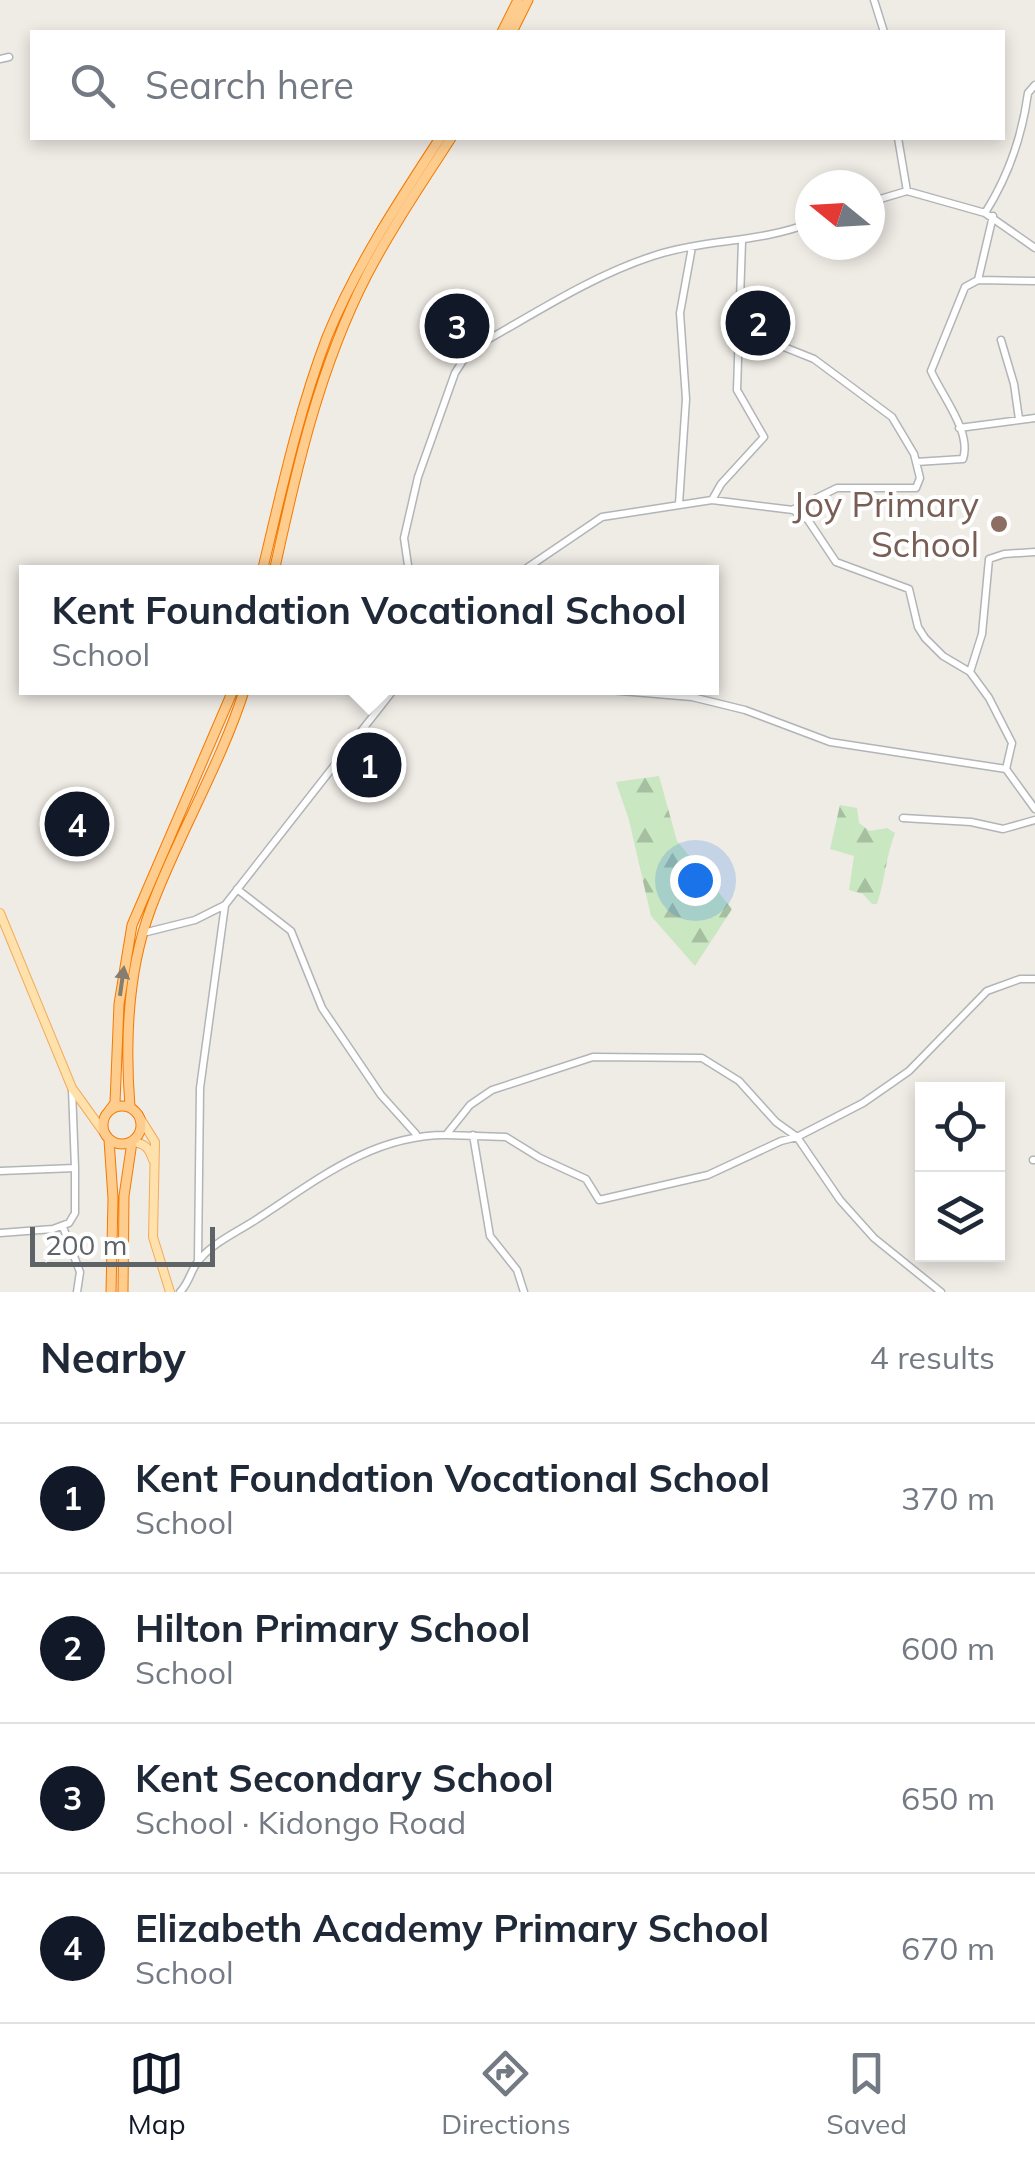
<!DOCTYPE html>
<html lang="en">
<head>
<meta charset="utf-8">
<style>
	:root { --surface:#fff; --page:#f2f2f3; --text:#1f2937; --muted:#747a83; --line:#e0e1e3; --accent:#111827 }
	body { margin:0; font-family:Mulish,sans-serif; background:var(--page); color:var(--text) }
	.controls { position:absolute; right:30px; bottom:30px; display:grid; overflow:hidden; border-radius:0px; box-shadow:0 5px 15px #0003 }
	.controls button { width:90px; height:90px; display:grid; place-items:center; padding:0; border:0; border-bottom:2px solid var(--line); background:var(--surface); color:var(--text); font:50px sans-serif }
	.compass { position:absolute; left:795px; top:170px; width:90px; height:90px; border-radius:50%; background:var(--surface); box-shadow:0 5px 15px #0003; rotate:288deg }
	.scale { position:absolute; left:30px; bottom:25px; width:185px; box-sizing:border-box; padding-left:10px; border:5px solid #5d6366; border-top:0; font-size:28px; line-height:35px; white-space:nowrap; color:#5d6366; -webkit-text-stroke:8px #fff; paint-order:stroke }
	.you { position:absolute; left:695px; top:880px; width:35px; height:35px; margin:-25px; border:8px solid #fff; border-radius:50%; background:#1a73e8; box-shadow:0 0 0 15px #1a73e833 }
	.badge { display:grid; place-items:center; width:65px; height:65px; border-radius:50%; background:var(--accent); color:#fff; font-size:32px; font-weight:700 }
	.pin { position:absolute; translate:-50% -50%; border:5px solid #fff; box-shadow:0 2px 10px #0006 }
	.popup { position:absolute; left:19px; top:565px; width:700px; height:130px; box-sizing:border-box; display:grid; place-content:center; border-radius:0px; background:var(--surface); filter:drop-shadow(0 2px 8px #0005); font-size:32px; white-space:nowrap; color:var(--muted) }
	.popup b { font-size:38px; color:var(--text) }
	.popup::after { content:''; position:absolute; left:50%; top:100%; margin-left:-20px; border:20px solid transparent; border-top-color:var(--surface) }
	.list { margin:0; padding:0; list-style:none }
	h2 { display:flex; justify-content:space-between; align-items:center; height:130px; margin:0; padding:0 40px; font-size:42px }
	h2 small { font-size:32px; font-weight:400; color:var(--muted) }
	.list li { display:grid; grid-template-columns:65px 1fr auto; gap:30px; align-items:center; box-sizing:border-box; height:150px; padding:0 40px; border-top:2px solid var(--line) }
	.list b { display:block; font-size:38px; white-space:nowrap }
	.list p { margin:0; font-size:32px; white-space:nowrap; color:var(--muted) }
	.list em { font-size:32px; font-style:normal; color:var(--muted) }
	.icon { flex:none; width:55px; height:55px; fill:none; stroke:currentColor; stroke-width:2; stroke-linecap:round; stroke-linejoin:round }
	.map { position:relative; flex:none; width:1035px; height:1292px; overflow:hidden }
	.search { position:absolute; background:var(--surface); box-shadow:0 5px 15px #0003; left:30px; right:30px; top:30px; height:110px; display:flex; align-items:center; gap:25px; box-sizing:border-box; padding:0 35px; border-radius:0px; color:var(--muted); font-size:38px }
	.sheet { height:730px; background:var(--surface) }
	nav { display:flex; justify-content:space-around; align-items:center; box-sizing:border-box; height:140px; border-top:2px solid var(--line); background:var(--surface); font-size:28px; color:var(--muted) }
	nav a { display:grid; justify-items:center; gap:5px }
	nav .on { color:var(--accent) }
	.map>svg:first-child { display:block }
	.forest { fill:url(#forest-firs) }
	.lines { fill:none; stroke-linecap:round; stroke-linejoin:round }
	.minor-casing { stroke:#b1b5b8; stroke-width:9 }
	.major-casing { stroke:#f4ab5a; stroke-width:10 }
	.highway-casing { stroke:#f57900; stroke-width:11 }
	.minor { stroke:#fff; stroke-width:6 }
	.major { stroke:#ffe1ab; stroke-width:8 }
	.highway { stroke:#fecc8d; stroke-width:9 }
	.oneway { fill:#857d70 }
	.education-dot { fill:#8d6e63; stroke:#fff; stroke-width:4 }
	.labels { text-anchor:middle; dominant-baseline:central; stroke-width:8; stroke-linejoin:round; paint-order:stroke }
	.education-label { font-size:35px; fill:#785e54; stroke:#fff; text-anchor:end }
</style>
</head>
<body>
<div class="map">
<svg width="1035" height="1292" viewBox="0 0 1035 1292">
	<defs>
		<pattern id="forest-firs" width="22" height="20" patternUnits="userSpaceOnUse" patternTransform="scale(2.5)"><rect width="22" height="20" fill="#c9e7c1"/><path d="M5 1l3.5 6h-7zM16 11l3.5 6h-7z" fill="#a6bfa1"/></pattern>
	</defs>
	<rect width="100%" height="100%" fill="#efebe5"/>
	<path class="forest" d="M659,776l18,65 55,68 -37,57 -44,-50 -22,-96 -13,-38z
		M840,805l17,3 2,15 11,8 17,-3 8,5c-9,23 -10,47 -18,71h-5l-9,-10 -14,-4 5,-34 -24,-7z"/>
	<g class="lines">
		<g class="minor-casing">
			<path id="minor" d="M874,0l10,32
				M0,59l9,-2
				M898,138l9,53
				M870,202l37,-11 78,22 50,35
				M985,213c24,-38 37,-76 43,-120l7,-8
				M742,241l-3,88 75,30 78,58 22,37 6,24 -4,10h-79l-43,21
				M978,280l15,-64
				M1001,340l13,44 5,35
				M959,428l76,-10
				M916,462l47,-3c9,-27 -21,-63 -32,-88l34,-84 13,-7 57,1
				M712,500l9,-16 43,-47 -27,-47 2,-61
				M679,504l7,-105 -6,-86 12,-66
				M409,572l-5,-34 14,-61 37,-104 9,-14 18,-16c55,-31 110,-67 171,-87 51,-17 106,-13 157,-33
				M521,572l81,-55 110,-17 81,10 15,10 28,42 73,27 9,38 7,11 18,18 27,16 19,26 23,45 -6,26
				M970,672l12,-38 7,-75 15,-5 31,-2
				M585,688l107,9 53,13 85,32 176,27
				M1006,769l29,40
				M903,818l68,4 32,7 32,-9
				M237,889l54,42 31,77 59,87 35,39
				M143,933l52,-13 30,-15 170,-217
				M447,1135l59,2 34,21 46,21 13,21 109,-25 73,-34 16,-4 66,-34 46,-32 78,-80 33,-12h15
				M473,1135l17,101 27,34 7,22
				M1033,1160h2
				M0,1171l75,-3 -3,-79
				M63,1227l17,45 -3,20
				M0,1233l53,-4 16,-6 6,-10v-45
				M198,1259l2,-171 25,-183
				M180,1292c10,-10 11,-24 20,-33 14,-17 39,-28 57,-40 60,-39 115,-84 189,-84l24,-30 22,-15 101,-33 109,1 37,23 37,41 21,15 43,63 34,38 67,54"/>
		</g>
		<g class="major-casing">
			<path id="major" d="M0,913l72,175 33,46
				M140,1118l15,24 -2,95 17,55
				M132,1142c13,1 17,6 21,18"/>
		</g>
		<g class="highway-casing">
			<path id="highway" d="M502,32l16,-32
				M512,32l16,-32
				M262,572c19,-79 36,-159 65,-235 29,-71 72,-136 113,-199
				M274,572c22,-101 45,-204 93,-297 25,-48 55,-92 84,-137
				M103 1125a19 19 0 1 1 38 0a19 19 0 1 1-38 0Z
				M130,1107c-5,-64 -2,-138 21,-199 28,-75 70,-144 94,-220
				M109,1111l6,-8 4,-99 13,-79 102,-237
				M109,1140l4,58 -2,94
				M123,1292l1,-96 8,-54"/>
		</g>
		<use href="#minor" class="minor"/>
		<use href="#major" class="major"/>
		<use href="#highway" class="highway"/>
	</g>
	<defs><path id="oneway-solid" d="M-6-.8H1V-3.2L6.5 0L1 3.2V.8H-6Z" transform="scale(2.5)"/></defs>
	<use class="oneway" href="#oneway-solid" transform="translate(122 981) rotate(-82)"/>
	<circle class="education-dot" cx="999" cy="524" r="10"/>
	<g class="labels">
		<g class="education-label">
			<text x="979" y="504">Joy Primary<tspan x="979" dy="40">School</tspan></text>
		</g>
	</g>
</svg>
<div class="controls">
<button><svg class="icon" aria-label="locate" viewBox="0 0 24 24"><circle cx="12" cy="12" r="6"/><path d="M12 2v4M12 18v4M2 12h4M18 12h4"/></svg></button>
<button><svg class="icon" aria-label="layers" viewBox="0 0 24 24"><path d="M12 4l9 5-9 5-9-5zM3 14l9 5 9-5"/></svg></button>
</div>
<svg class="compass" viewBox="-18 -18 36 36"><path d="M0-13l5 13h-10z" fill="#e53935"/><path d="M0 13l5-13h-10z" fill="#747a83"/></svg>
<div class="scale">200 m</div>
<div class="you"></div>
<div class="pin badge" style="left:369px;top:765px">1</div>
<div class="popup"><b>Kent Foundation Vocational School</b>School</div>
<div class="pin badge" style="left:758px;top:323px">2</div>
<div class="pin badge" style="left:457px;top:326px">3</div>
<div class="pin badge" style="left:77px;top:824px">4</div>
<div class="search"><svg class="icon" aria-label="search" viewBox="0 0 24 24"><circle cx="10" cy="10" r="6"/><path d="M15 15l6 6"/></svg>Search here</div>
</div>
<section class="sheet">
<h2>Nearby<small>4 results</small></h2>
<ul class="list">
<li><span class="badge">1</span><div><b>Kent Foundation Vocational School</b><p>School</p></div><em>370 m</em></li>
<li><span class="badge">2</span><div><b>Hilton Primary School</b><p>School</p></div><em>600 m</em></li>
<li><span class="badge">3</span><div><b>Kent Secondary School</b><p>School · Kidongo Road</p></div><em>650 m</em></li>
<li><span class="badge">4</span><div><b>Elizabeth Academy Primary School</b><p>School</p></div><em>670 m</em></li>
</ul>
</section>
<nav>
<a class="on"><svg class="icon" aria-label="map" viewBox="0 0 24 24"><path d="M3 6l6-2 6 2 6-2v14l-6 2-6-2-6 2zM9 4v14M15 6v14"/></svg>Map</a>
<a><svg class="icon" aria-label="directions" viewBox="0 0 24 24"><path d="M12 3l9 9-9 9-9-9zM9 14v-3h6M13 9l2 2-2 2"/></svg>Directions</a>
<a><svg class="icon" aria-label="saved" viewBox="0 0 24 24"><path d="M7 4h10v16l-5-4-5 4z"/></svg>Saved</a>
</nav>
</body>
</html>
